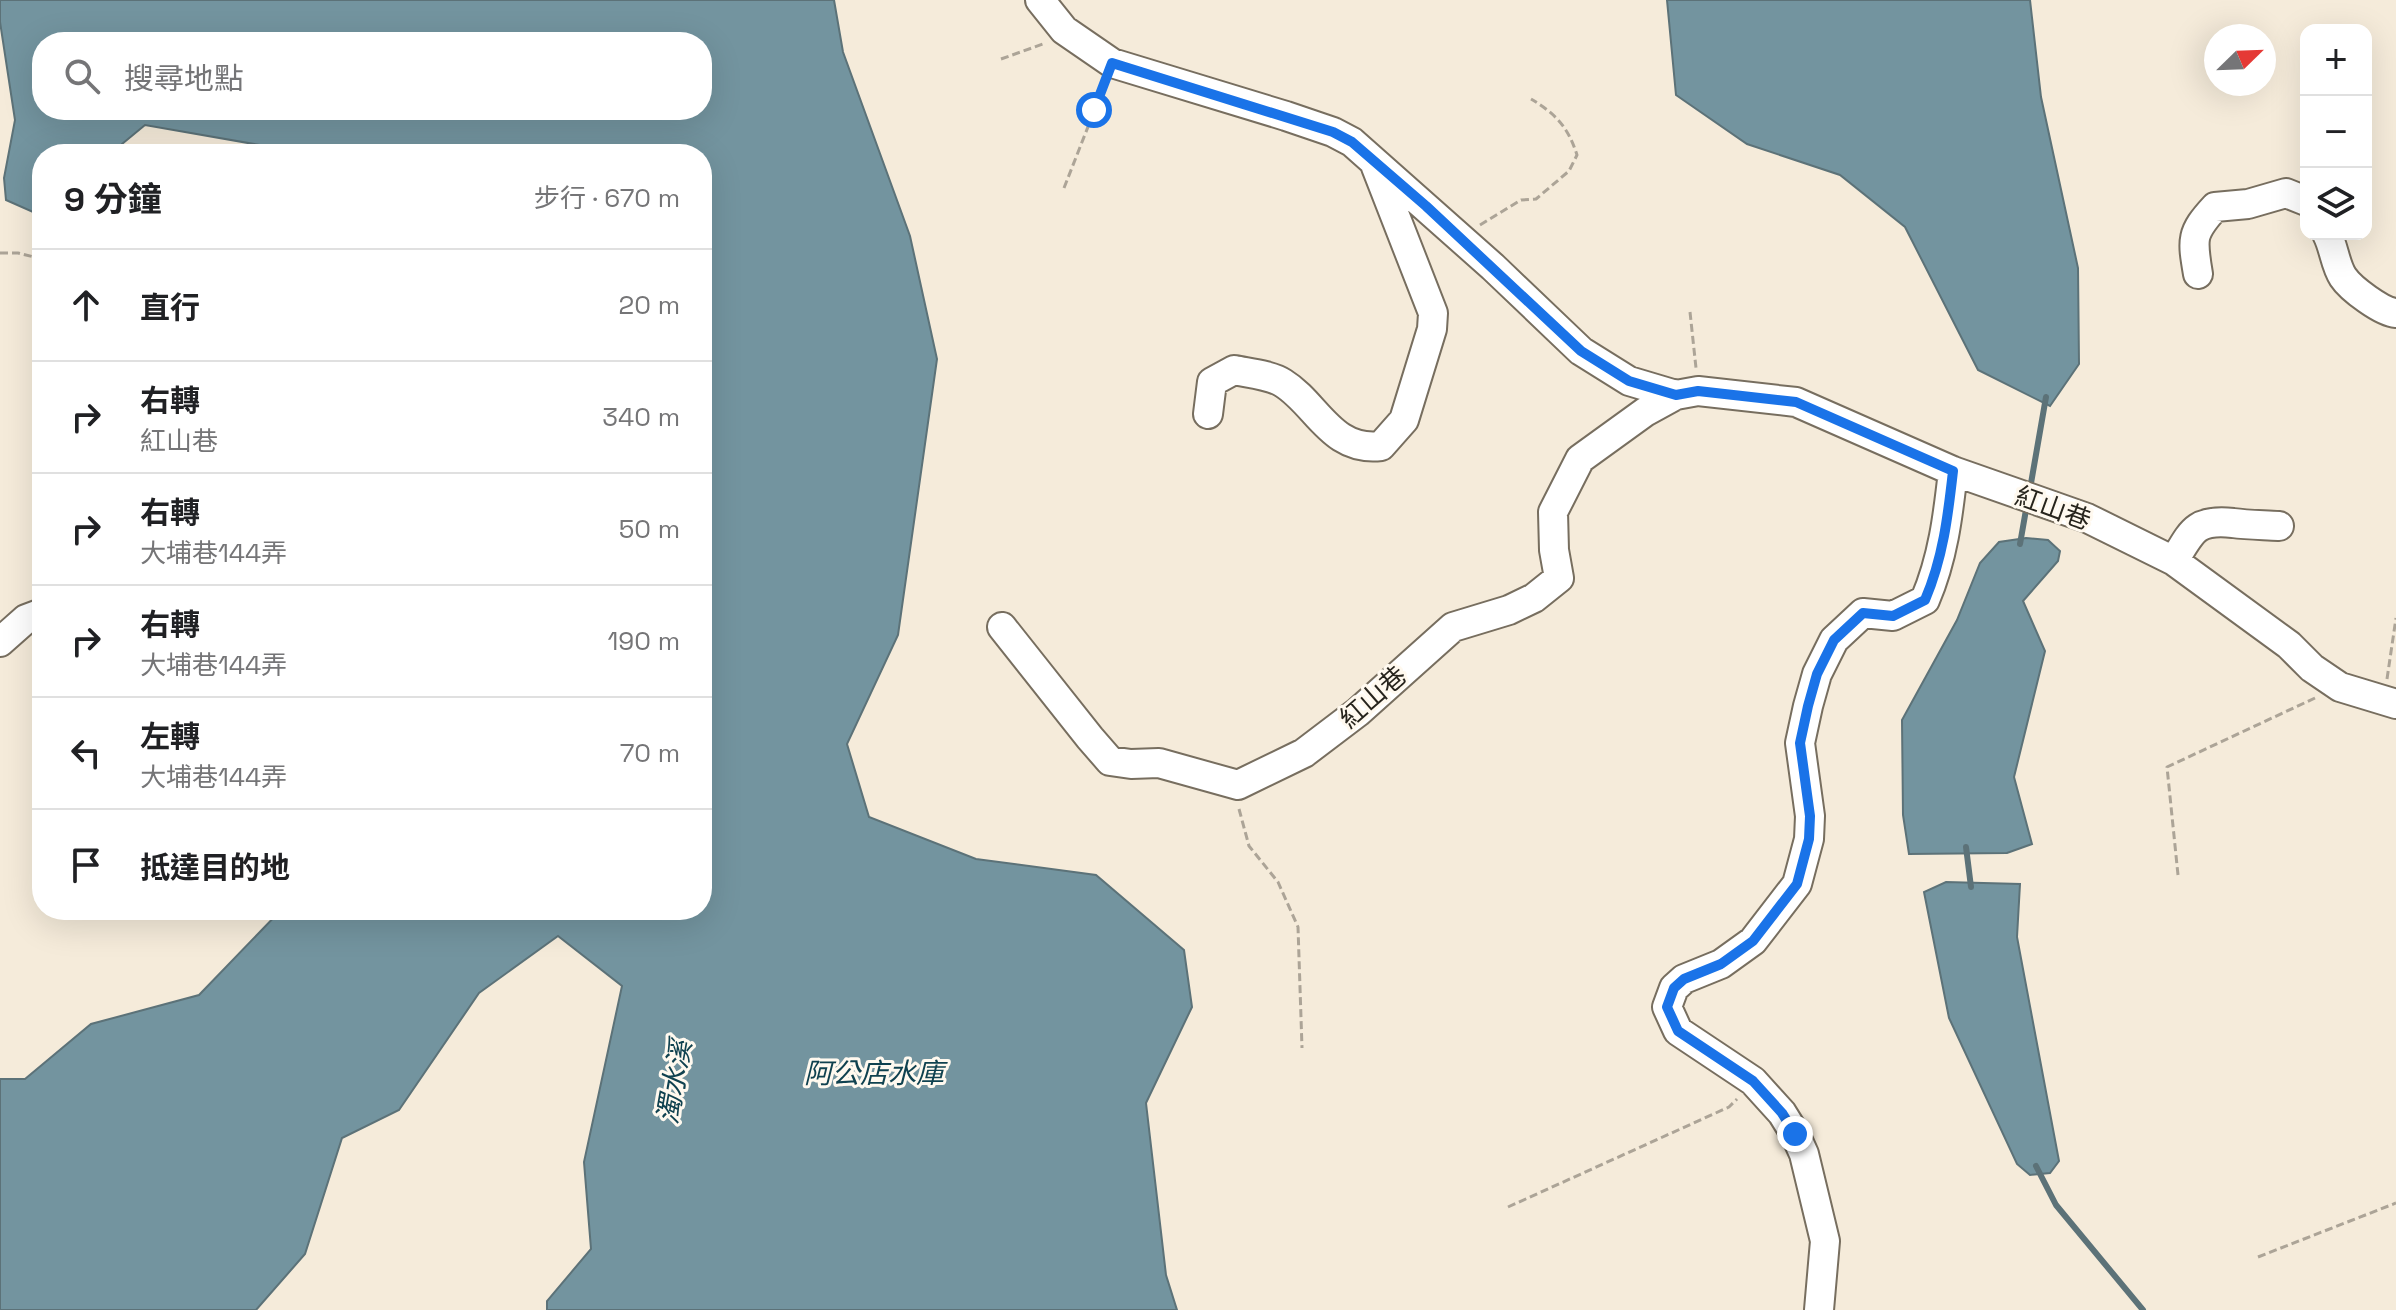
<!DOCTYPE html>
<html lang="zh-TW">
<head>
<meta charset="utf-8">
<style>
	:root { --surface:#fff; --page:#f6f6f6; --text:#202124; --muted:#757577; --line:#e0e0e0 }
	body { margin:0; font-family:"Space Grotesk","Noto Sans TC",sans-serif; background:var(--page); color:var(--text) }
	.controls { position:absolute; right:24px; top:24px; display:grid; overflow:hidden; border-radius:16px; box-shadow:0 8px 32px #0002 }
	.controls button { width:72px; height:72px; display:grid; place-items:center; padding:0; border:0; border-bottom:2px solid var(--line); background:var(--surface); color:var(--text); font:40px sans-serif }
	.compass { position:absolute; left:2204px; top:24px; width:72px; height:72px; border-radius:50%; background:var(--surface); box-shadow:0 8px 32px #0002; rotate:67deg }
	.stop { position:absolute; width:24px; height:24px; margin:-18px; border:6px solid #1a73e8; border-radius:50%; background:#fff }
	.stop.end { background:#1a73e8; border-color:#fff; box-shadow:0 2px 8px #0008 }
	.list { margin:0; padding:0; list-style:none }
	h2 { display:flex; justify-content:space-between; align-items:center; height:104px; margin:0; padding:0 32px; font-size:34px }
	h2 small { font-size:26px; font-weight:400; color:var(--muted) }
	.list li { display:grid; grid-template-columns:52px 1fr auto; gap:24px; align-items:center; box-sizing:border-box; height:112px; padding:0 32px; border-top:2px solid var(--line) }
	.list b { display:block; font-size:30px; white-space:nowrap }
	.list p { margin:0; font-size:26px; white-space:nowrap; color:var(--muted) }
	.list em { font-size:26px; font-style:normal; color:var(--muted) }
	.icon { flex:none; width:44px; height:44px; fill:none; stroke:currentColor; stroke-width:2; stroke-linecap:round; stroke-linejoin:round }
	.map { position:relative; flex:none; width:2396px; height:1310px; overflow:hidden }
	.search { position:absolute; background:var(--surface); box-shadow:0 8px 32px #0002; left:32px; top:32px; width:680px; height:88px; display:flex; align-items:center; gap:20px; box-sizing:border-box; padding:0 28px; border-radius:32px; color:var(--muted); font-size:30px }
	.panel { position:absolute; background:var(--surface); box-shadow:0 8px 32px #0002; left:32px; top:144px; width:680px; height:776px; border-radius:32px }
	.map>svg:first-child { display:block }
	.water { fill:#73949f; stroke:#5c7278; stroke-width:2; fill-rule:evenodd }
	.lines { fill:none; stroke-linecap:round; stroke-linejoin:round }
	.stream { stroke:#5c7278; stroke-width:6 }
	.minor-casing { stroke:#776e5f; stroke-width:32 }
	.path { stroke:#aca497; stroke-width:3; stroke-dasharray:8 4; stroke-linecap:butt }
	.minor { stroke:#fff; stroke-width:28 }
	.route { stroke:#1a73e8; stroke-width:10 }
	.labels { text-anchor:middle; dominant-baseline:central; stroke-width:6; stroke-linejoin:round; paint-order:stroke }
	.street-label { font-size:26px; fill:#27241d; stroke:#fff9ef }
	.water-label { font-size:28px; font-style:italic; fill:#0f414f; stroke:#fff9ef }
</style>
</head>
<body>
<div class="map">
<svg width="2396" height="1310" viewBox="0 0 2396 1310">
	<rect width="100%" height="100%" fill="#f5ebda"/>
	<path class="water" d="M0,0h834l9,52 67,184 27,123 -39,276 -51,109 22,73 107,42 120,16 88,75 8,57 -46,96 20,172 11,35h-630v-9l44,-52 -7,-87 38,-176 -64,-50 -79,57 -80,117 -57,28 -37,116 -49,56h-256v-231h25l66,-55 108,-29 82,-85h421v-756h-406l-2,-3 -149,-26 -23,19 -1,10h-79v62l-36,-16 -2,-22 11,-58 -15,-98zM702,42v68h-660v-68z
		M1667,0h363l11,97 37,171 1,96 -29,42 -72,-36 -73,-143 -65,-52 -93,-31 -71,-49z
		M2026,538l22,2 12,11 -2,10 -35,40 22,50 -31,126 18,67 -25,9 -98,1 -6,-39 -1,-95 55,-100 23,-57 19,-21z
		M1946,882l74,2 -3,53 42,224 -9,12 -20,2 -13,-11 -68,-146 -25,-126z"/>
	<g class="lines">
		<path class="stream" d="M2030,489l16,-92
			M2020,544l7,-40
			M1966,847l5,40
			M2036,1166l20,39 87,105"/>
		<g class="minor-casing">
			<path id="minor" d="M1040,0l24,30 48,33 174,53 47,16 19,10 141,125 88,84 48,30 47,14 22,-4 98,11 157,69 134,47 87,43 115,84 23,23 28,19 56,17
				M2327,234c7,13 8,31 16,43 8,12 39,35 53,36
				M2198,274c-6,-35 -7,-41 17,-67l33,-3 38,-11 20,8
				M1208,414l4,-32 22,-12c14,3 37,5 49,13 34,21 48,69 98,63l23,-26 28,-91 1,-16 -57,-146
				M2174,561c18,-30 21,-42 59,-38 15,2 31,2 46,3
				M1002,627l88,111 20,23 21,3 28,-1 79,22 66,-32 54,-41 95,-85 56,-17 25,-12 25,-20 -5,-28 -1,-38 27,-53 65,-47 31,-17
				M0,642l26,-23 16,-6
				M1819,1310l6,-69 -21,-87 -9,-20 -13,-21 -29,-32 -75,-50 -11,-24 7,-19 10,-9 37,-15 32,-23 44,-57 12,-45 1,-23 -10,-73 8,-37 9,-32 17,-34 29,-27 30,3 32,-16c18,-42 23,-84 28,-129"/>
		</g>
		<path class="path" d="M1001,59l42,-15
			M1064,188l40,-102
			M1480,225l41,-25 15,-1 33,-28 8,-16c-9,-28 -21,-41 -46,-56
			M0,253h18l24,6
			M1690,312l6,56
			M2387,679l9,-61
			M1239,809l10,37 29,36 20,45 4,121
			M2178,875l-11,-108 148,-69
			M1508,1207l221,-100 8,-8
			M2258,1257l138,-54"/>
		<use href="#minor" class="minor"/>
	</g>
	<g class="lines">
		<path class="route" d="M1094,110l18,-47 221,69 19,10 74,64 155,145 48,30 47,14 22,-4 98,11 157,69c-5,45 -10,87 -28,129l-32,16 -30,-3 -29,27 -17,34 -9,32 -8,37 10,73 -1,23 -12,45 -44,57 -32,23 -37,15 -10,9 -7,19 11,24 75,50 29,32 13,21"/>
	</g>
	<g class="labels">
		<g class="street-label">
			<text transform="translate(2053 508) rotate(20)">紅山巷</text>
			<text transform="translate(1373 697) rotate(-41)">紅山巷</text>
		</g>
		<g class="water-label">
			<text x="874" y="1073">阿公店水庫</text>
			<text transform="translate(674 1082) rotate(-80)">濁水溪</text>
		</g>
	</g>
</svg>
<div class="controls">
<button>+</button>
<button>−</button>
<button><svg class="icon" aria-label="layers" viewBox="0 0 24 24"><path d="M12 4l9 5-9 5-9-5zM3 14l9 5 9-5"/></svg></button>
</div>
<svg class="compass" viewBox="-18 -18 36 36"><path d="M0-13l5 13h-10z" fill="#e53935"/><path d="M0 13l5-13h-10z" fill="#757577"/></svg>
<div class="stop" style="left:1094px;top:110px"></div>
<div class="stop end" style="left:1795px;top:1134px"></div>
<div class="search"><svg class="icon" aria-label="search" viewBox="0 0 24 24"><circle cx="10" cy="10" r="6"/><path d="M15 15l6 6"/></svg>搜尋地點</div>
<section class="panel">
<h2>9 分鐘<small>步行 · 670 m</small></h2>
<ul class="list">
<li><svg class="icon" aria-label="ahead" viewBox="0 0 24 24"><path d="M12 20V5M6 11l6-6 6 6"/></svg><div><b>直行</b></div><em>20 m</em></li>
<li><svg class="icon" aria-label="right" viewBox="0 0 24 24"><path d="M7 20v-9h11M14 6l5 5-5 5"/></svg><div><b>右轉</b><p>紅山巷</p></div><em>340 m</em></li>
<li><svg class="icon" aria-label="right" viewBox="0 0 24 24"><path d="M7 20v-9h11M14 6l5 5-5 5"/></svg><div><b>右轉</b><p>大埔巷144弄</p></div><em>50 m</em></li>
<li><svg class="icon" aria-label="right" viewBox="0 0 24 24"><path d="M7 20v-9h11M14 6l5 5-5 5"/></svg><div><b>右轉</b><p>大埔巷144弄</p></div><em>190 m</em></li>
<li><svg class="icon" aria-label="left" viewBox="0 0 24 24"><path d="M17 20v-9H6M10 6l-5 5 5 5"/></svg><div><b>左轉</b><p>大埔巷144弄</p></div><em>70 m</em></li>
<li><svg class="icon" aria-label="arrive" viewBox="0 0 24 24"><path d="M6 21V4h12l-3 4 3 4H6"/></svg><div><b>抵達目的地</b></div></li>
</ul>
</section>
</div>
</body>
</html>
